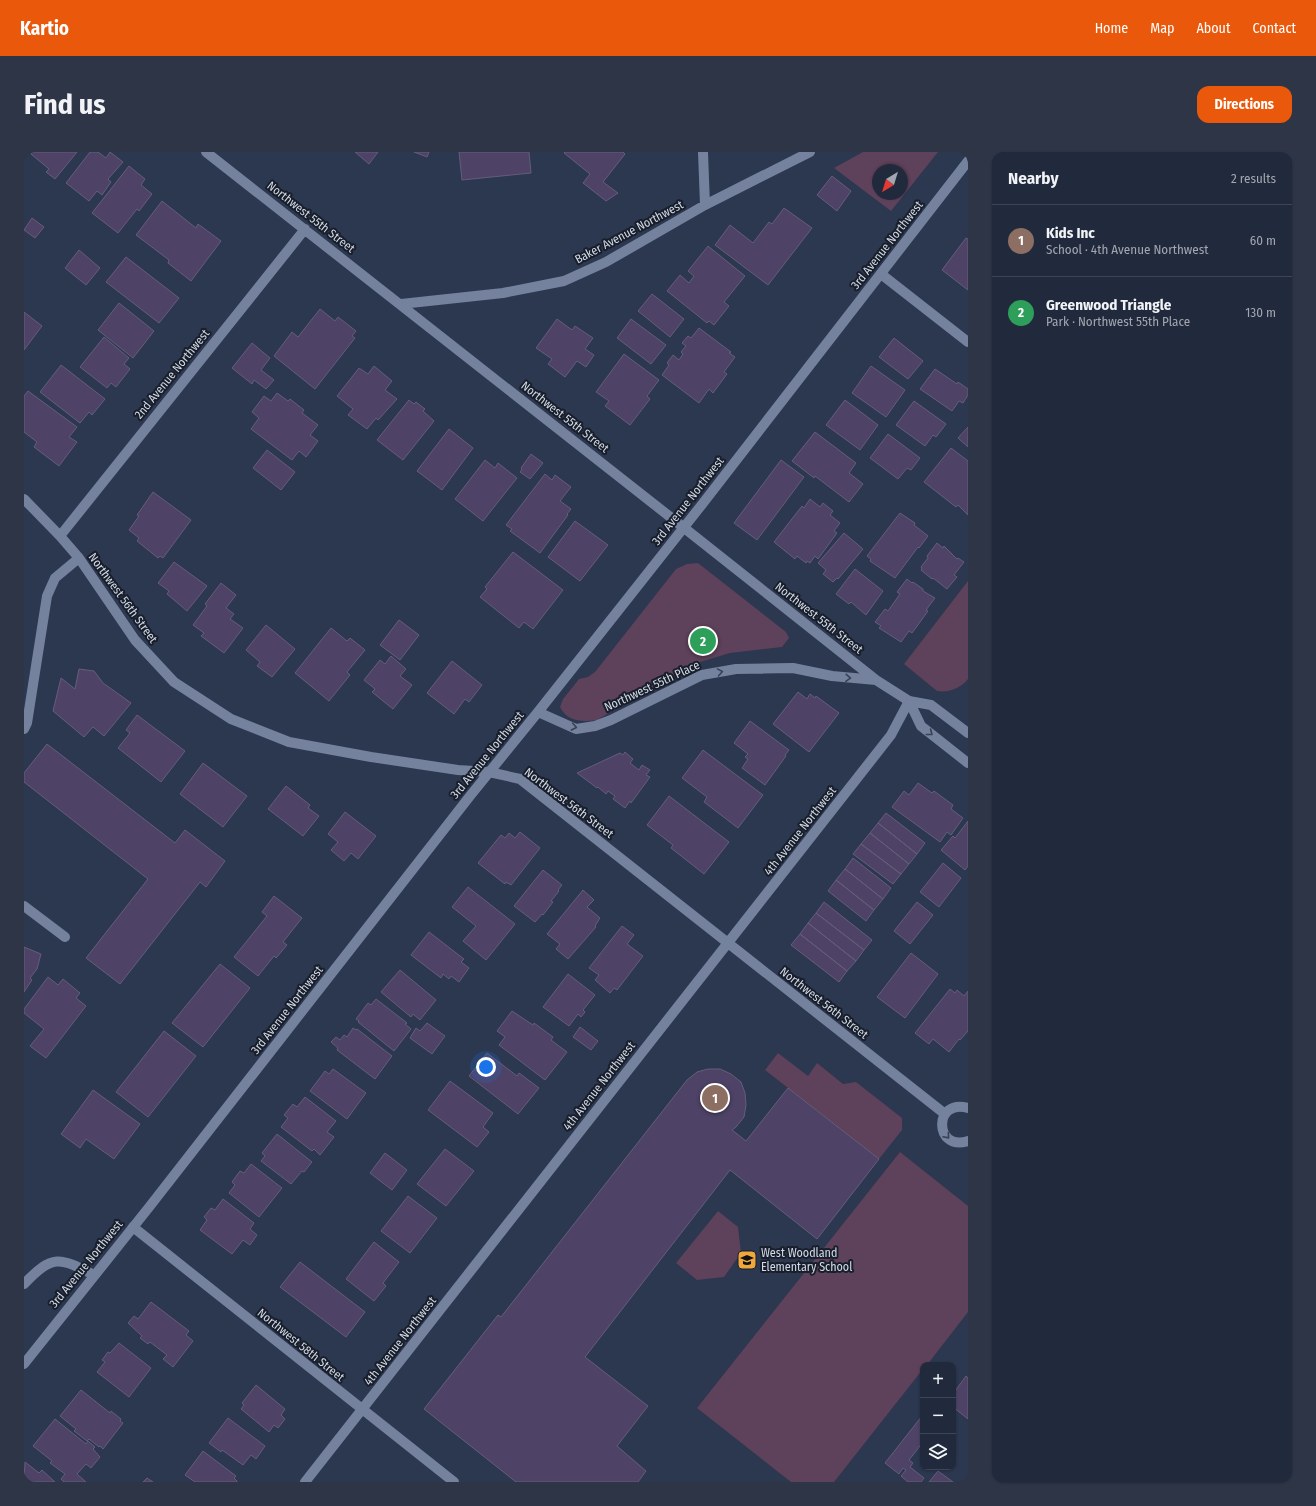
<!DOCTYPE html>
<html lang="en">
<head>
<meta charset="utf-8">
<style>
	:root { --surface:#21293c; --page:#2d3547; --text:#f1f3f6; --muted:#a2a6af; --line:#3e4556; --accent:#ea580c }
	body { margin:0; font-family:"Fira Sans Condensed",sans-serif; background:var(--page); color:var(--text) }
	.controls { position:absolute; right:12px; bottom:12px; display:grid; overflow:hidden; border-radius:8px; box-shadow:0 1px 3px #0004 }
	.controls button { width:36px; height:36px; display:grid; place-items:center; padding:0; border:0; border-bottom:1px solid var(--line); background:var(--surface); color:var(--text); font:20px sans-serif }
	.compass { position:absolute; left:848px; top:12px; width:36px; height:36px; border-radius:50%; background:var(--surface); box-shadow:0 1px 3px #0004; rotate:218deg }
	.you { position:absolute; left:462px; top:915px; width:14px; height:14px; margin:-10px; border:3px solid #fff; border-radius:50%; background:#1a73e8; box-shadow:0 0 0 6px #1a73e833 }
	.badge { display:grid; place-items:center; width:26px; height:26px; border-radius:50%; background:var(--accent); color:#fff; font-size:13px; font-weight:700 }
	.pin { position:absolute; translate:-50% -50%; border:2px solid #fff; box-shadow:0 1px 4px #0006 }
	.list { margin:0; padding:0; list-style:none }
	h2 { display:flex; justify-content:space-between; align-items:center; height:52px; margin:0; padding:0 16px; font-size:17px }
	h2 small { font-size:13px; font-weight:400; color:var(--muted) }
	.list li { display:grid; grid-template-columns:26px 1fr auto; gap:12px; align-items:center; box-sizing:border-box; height:72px; padding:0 16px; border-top:1px solid var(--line) }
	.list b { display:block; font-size:15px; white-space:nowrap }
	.list p { margin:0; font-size:13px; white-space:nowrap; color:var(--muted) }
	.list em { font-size:13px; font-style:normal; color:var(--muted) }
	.icon { flex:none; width:22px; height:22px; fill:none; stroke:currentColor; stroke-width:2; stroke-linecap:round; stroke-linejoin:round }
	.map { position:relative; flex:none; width:944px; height:1330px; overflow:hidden; border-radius:12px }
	header { display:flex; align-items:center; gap:24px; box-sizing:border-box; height:56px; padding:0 20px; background:var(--accent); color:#fff }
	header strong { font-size:19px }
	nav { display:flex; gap:22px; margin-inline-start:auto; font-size:14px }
	.intro { display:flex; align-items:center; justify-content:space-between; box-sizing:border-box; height:96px; padding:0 24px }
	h1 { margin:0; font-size:28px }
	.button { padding:10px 18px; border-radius:12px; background:var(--accent); color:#fff; font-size:14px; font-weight:700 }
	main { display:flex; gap:24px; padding:0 24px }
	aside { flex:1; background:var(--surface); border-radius:12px; box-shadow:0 1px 3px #0004 }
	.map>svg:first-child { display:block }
	.green { fill:#5e415a; fill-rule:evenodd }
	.building { fill:#4e4366; stroke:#655d79 }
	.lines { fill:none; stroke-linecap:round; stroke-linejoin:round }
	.minor { stroke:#74829e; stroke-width:10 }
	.tertiary { stroke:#74829e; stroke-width:10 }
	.oneway { stroke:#394253 }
	.labels { text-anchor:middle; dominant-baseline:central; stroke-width:4; stroke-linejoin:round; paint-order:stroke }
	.street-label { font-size:12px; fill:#d2dae9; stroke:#191f2a }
	.poi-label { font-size:12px; fill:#d2dae9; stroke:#191f2a; text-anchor:start }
</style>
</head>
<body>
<header>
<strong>Kartio</strong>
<nav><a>Home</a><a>Map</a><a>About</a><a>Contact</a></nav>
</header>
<div class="intro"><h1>Find us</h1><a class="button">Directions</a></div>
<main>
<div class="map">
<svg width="944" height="1330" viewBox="0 0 944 1330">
	<rect width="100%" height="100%" fill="#2c3750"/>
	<path class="green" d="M839,0h75l-47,59 -57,-43zM854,18h24v24h-24z
		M674,411l88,69 3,6 -7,9 -52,6 -40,12 -93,55c-14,2 -30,2 -37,-13l3,-8 16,-20 9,-2 7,-5 81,-103 11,-5z
		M944,429v98c-7,9 -19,14 -31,12l-33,-27z
		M754,901l30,23 9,-13 26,21 13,-2 46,36v12l-23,29 -114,-89z
		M876,1000l68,54v106l-41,53h-4v4l-89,113h-43l-94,-74z
		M694,1059l20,16 3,26 -17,24 -27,3 -21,-17z"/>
	<path class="building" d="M8,0h45l-22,27 -9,-7 3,-3 -18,-15z
		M66,0h8l8,6 4,-6 13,10 -15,17 3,3 -9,13 -5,-4 -8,10 -23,-18z
		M331,0h23l-9,12z
		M390,0h15l-2,5z
		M435,0h70l2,21 -69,7z
		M541,0h58l2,2 -22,28 15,11 -12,8 -23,-18 7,-9 -26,-21z
		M105,14l16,13 -4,6 11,9 -13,17 -2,-2 -19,24 -26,-20z
		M808,24l19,15 -14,20 -20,-16z
		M138,49l34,27 2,-4 23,17 -30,40 -23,-18 1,-3 -33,-25z
		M760,56l28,20 -44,57 -53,-40 15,-20 23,18 16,-21 3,2z
		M8,66l12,9 -9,11 -11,-8z
		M942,86l2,1v51l-26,-20z
		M684,94l37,30 -21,26 5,4 -15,19 -5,-4 -2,2 -40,-32 13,-16 9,8 5,-7 -6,-5z
		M55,98l21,18 -14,17 -21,-17z
		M102,105l53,41 -20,25 -53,-41z
		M628,142l32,25 -14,18 -32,-26z
		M95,151l35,28 -21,27 -35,-28z
		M296,157l15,12 3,-4 18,14 -4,5 3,2 -40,51 -41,-33 18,-24 6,5z
		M0,160l18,14 -18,24z
		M533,167l15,11 3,-4 18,12 -8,11 9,6 -8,12 -9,-6 -12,16 -17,-13 4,-5 -16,-11z
		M607,167l35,26 -15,19 -34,-26z
		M675,176l32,24 -2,1 6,4 -11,15 3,2 -14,19 -4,-4 -10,14 -37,-28 7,-10 -2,-2 6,-8 6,5 4,-6 -2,-2 5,-6 -4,-3 6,-7 3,2z
		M80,185l25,21 -5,6 6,5 -14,18 -5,-4 -4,5 -27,-21z
		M870,186l29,23 -15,18 -29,-22z
		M228,191l18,15 -9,12 13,10 -8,9 -12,-9 -2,4 -20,-16z
		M600,202l35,26 -12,16 3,3 -20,26 -25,-19 4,-5 -13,-9z
		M37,213l44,34 -13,16 -3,-3 -9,11 -40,-31z
		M350,214l18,15 -7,9 12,9 -19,21 -2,-2 -9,11 -19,-14 5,-6 -16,-13 22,-28 9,6z
		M847,214l34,24 -19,27 -34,-24z
		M911,217l22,15 1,-2 10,7v6l-5,8 -4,-2 -7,10 -32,-22z
		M4,239l49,36 -8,10 8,5 -18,24 -25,-19 3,-5 -13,-10v-36z
		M253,241l11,8 2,-2 14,11 -2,3 16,12 -8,10 8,6 -12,16 -7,-6 -7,9 -41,-31 8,-11 -7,-6 12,-16 7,5z
		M385,248l5,4 2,-2 9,7 -2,2 11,10 -31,39 -26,-20z
		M821,248l33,25 -18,25 -34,-25z
		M890,249l32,23 -10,13 -3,-2 -8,11 -29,-21z
		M944,275v20l-10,-9z
		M425,277l24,19 -31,42 -25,-19z
		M791,280l41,31 -7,10 14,11 -14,18 -34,-26 -1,2 -22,-17z
		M864,282l32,24 -9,12 -4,-2 -9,11 -28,-21z
		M927,296l17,13v54l-10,-10 -2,2 -32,-25z
		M243,298l28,22 -14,18 -28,-22z
		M507,302l12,9 -13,16 -10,-7 2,-3 -1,-1z
		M461,308l10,8 3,-5 19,15 -34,43 -28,-22z
		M757,308l23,17 -47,63 -23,-17z
		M521,322l7,6 3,-5 16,12 -11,14 11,8 -4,5 1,1 -28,38 -30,-22 2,-2 -6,-4z
		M129,340l38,28 -28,38 -3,-2 -2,2 -21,-17 2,-3 -10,-8 10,-14 -2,-1z
		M786,347l10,8 3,-4 10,8 -3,4 10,8 -6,8 3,2 -19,26 -3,-3 -5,7 -3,-2 -1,2 -9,-7 -2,3 -21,-17 28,-36 2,2z
		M876,361l15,10 -1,2 14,11 -9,12 -1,-1 -23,31 -25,-17 1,-2 -4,-3z
		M551,369l33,24 -28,36 -32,-24z
		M820,381l19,16 -25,30 -1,-1 -4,4 -10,-8 3,-4 -8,-7z
		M913,391l6,5 1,-2 13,13 1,-1 6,4 -10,13 3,2 -10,12 -14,-11 -1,1 -11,-9 1,-1 -1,-2 7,-9 -1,-2z
		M489,400l50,38 -30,39 -9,-7 -5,6 -39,-31 7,-8 -2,-2z
		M150,410l33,24 -20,25 -20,-17 2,-3 -11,-8z
		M831,417l28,22 -17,24 -15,-13 -2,2 -13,-10z
		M883,427l5,4 1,-1 10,7v2l12,7 -9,12 2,1 -16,22 -3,-2 -8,11 -22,-14 2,-2 -6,-4 10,-13 3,2 12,-17 -3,-2z
		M197,431l15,12 -10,13 8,6 -4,5 13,9 -19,25 -23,-17 3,-3 -11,-8 14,-19 -2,-2z
		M375,468l20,15 -19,25 -20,-15z
		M242,473l29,24 -23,28 -15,-11 3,-4 -14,-12z
		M307,476l16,13 3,-3 15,12 -18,22 3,3 -21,26 -34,-28z
		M367,504l15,13 -6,7 12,9 -19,24 -21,-17 3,-3 -11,-9 16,-20 5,4z
		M428,509l30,24 -13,17 -4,-3 -11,15 -27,-21z
		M55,517l15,2 9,12 28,20 -27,33 -11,-9 -9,10 -31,-26 8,-33 14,11z
		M774,540l9,7 3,-5 5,4 1,-2 23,17 -30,39 -36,-28z
		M113,563l48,36 -24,31 -43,-34 12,-15 -4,-3z
		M726,569l39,29 -4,5 1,1 -21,29 -23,-17 6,-9 -3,-2 3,-3 -14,-11z
		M23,592l128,99 10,-13 40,31 -19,26 -6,-5 -80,102 -34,-26 62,-79 -124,-97v-9z
		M679,598l60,45 -25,33 -34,-26 3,-5 -25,-19z
		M601,600l8,7 -3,4 9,7 3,-5 8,5 -4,5 4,2 -19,26 -1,-2 -5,7 -12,-9 2,-3 -7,-5 -2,3 -8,-7 -1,1 -20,-15 43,-20 3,2z
		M179,611l44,33 -24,31 -43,-33z
		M894,631l14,10 2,-2 19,14 -2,4 12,9 -12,17 -4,-3 -7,10 -48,-35 12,-16 5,4z
		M262,634l24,19 -2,3 11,8 -16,20 -35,-27z
		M645,644l60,46 -25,32 -33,-26 2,-3 -26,-20z
		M321,660l31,24 -18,23 -7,-6 -7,8 -13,-11 7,-8 -10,-8z
		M862,661l39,30 -8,11 -39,-31z
		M944,669v45l-3,4 -24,-20 12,-14 2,2z
		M854,671l39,31 -8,10 -39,-31z
		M496,680l20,16 -29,37 -5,-3 -1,2 -27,-21 23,-28 4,3 4,-5 6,5z
		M846,681l39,31 -8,10 -40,-30z
		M837,692l40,30 -8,10 -40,-30z
		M829,706l38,30 -8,11 -38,-30z
		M919,711l18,15 -22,29 -19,-15z
		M821,717l38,30 -9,11 -38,-30z
		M519,718l19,15 -4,5 1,1 -8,10 2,1 -10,13 -1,-1 -7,8 -21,-16z
		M812,728l38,30 -8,11 -38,-30z
		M444,735l47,37 -29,36 -23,-19 13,-15 -24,-19z
		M559,738l11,10 -7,7 13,11 -5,8 1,1 -28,32 -12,-10 4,-5 -13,-10z
		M250,744l28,22 -19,24 4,3 -11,13 -2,-2 -16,20 -24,-19 33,-41 -5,-4z
		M800,750l48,38 -8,10 -48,-37z
		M893,750l16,13 -23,29 -16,-13z
		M792,761l48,37 -8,11 -48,-38z
		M784,771l48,38 -9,10 -47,-37z
		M598,774l12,9 -7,9 16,12 -26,34 -3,-2 -4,5 -15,-13 4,-5 -10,-7z
		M405,780l35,27 -3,3 8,6 -10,14 -8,-6 -2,3 -6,-5 -2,4 -30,-23z
		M776,782l47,37 -8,11 -48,-37z
		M0,795l17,7 -4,15 -7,9 2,2 -8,12z
		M887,801l27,21 -33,44 -28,-21z
		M196,812l30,24 -47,59 -31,-24z
		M376,818l36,30 -16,20 -7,-6 -2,3 -30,-25z
		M544,822l27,21 -12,15 2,2 -4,5 -3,-3 -9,12 -26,-19z
		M24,825l10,8 5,-6 17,14 -4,5 10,8 -40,52 -16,-12 14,-17 -20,-16v-4z
		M926,837l5,4 2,-3 7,6 4,-5v40l-8,9 -1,-1 -10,13 -16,-13 -4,5 -14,-11z
		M352,847l31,24 -2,1 6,5 -17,22 -36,-29 1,-1 -3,-2 12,-16 3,2z
		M488,859l21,14 1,-2 19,14 -2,3 16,12 -22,28 -46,-35 6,-8 -8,-6z
		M403,871l18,13 -13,18 -22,-16 6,-10 4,3z
		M556,875l18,14 -7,9 -18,-13z
		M329,876l3,2 1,-1 35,27 -17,23 -38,-29 1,-2 -7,-6 5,-5 4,3 4,-5 3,2z
		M140,879l32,25 -48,61 -32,-25z
		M463,901l30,23 2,-3 20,15 -21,26 -49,-38z
		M309,917l33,24 -19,26 -37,-28 15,-20 4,3z
		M684,917h12l11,5 10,8 4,11 1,12 -2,12 -8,10 -4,3 14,11 42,-53 91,71 -62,80 -87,-69 -145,187 63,49 -31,40 29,25 -8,11h-122l-92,-73 74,-94 3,2 186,-237 10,-8z
		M426,929l43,32 -10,14 6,5 -12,15 -49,-37z
		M69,938l47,34 -26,35 -28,-20 -6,9 -19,-14z
		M281,945l31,24 -9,11 7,5 -14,18 -6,-6 -2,2 -31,-24 7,-9 -4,-3 9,-11 4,3z
		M253,982l35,28 -8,10 -2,-1 -11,13 -30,-23 4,-5 -3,-3z
		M421,997l29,22 -28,35 -29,-22z
		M361,1001l22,17 -15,20 -22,-17z
		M227,1012l31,24 -23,29 -30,-24 6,-8 -3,-3 8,-11 4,2z
		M384,1044l29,22 -27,35 -29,-22z
		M199,1047l31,24 -4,6 7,6 -7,10 -7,-5 -11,14 -32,-24 7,-10 -3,-3 7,-9 4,2z
		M350,1090l25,20 -16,21 3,3 -12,15 -28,-22z
		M276,1110l65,50 -19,25 -66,-50z
		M127,1150l38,29 -3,4 7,6 -20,26 -10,-8 4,-4 -17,-13 -2,2 -8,-6 2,-2 -14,-13 6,-7 4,3z
		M95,1191l32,25 -22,29 -32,-25 8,-10 -3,-2 6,-8 2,1z
		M942,1224l2,2v41l-15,-12v-13z
		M232,1233l29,24 -4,6 4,4 -7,9 -4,-3 -5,7 -28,-23 3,-4 -2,-2z
		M57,1238l29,23 1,-2 10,8 -1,2 3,2 -20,26 -3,-3 -1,1 -10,-8 -2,2 -13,-10 2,-2 -16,-13z
		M898,1264l1,2v24l-14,18 4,3 -3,4 14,11 -3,4h-13l-7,-6 5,-6 -3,-2 -4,6 -14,-11z
		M204,1266l37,28 -9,13 -5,-4 -8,10 -21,-15 -1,2 -12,-9z
		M31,1267l31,25 2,-3 7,6 -2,2 7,8 -9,11 -5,-4 -9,10 9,8h-22l-3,-3 4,-5 -15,-11 2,-2 -19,-15z
		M179,1299l33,25 -2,2 3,3v1h-42l-10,-7z
		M1,1310l14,11 3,-3 13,12h-31z
		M914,1319l15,11h-24z
		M123,1326l6,4h-10z"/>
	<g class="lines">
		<path class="minor" d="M182,0l477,375
			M679,0l2,53
			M857,122l87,68
			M377,152l102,-11 61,-12 42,-19 99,-57 105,-53
			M0,347l36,37 19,22 56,82 39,42 57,37 58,23 82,15 87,13 31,2 31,7 425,335
			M36,384l245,-307
			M0,577l3,-6 20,-127 8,-18 24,-20
			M0,754l41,31
			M944,956c-35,-10 -34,44 0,33
			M109,1075l321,255
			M0,1132c29,-30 35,-27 70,-9
			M281,1330l586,-747 18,-34"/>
		<path class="tertiary" d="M659,375l193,153 33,21 22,4 37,28
			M885,549l12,25 47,37
			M514,560l38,17 19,-3 16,-6 91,-45 34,-6 57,-1 39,8 44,4
			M0,1212l126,-158 320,-410 68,-84 162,-205 268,-346"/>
	</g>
	<defs><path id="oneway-chevron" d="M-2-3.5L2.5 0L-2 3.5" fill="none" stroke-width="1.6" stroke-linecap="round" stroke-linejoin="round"/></defs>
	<g class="oneway">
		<use href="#oneway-chevron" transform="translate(696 520) rotate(-10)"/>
		<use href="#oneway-chevron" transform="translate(824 526) rotate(4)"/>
		<use href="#oneway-chevron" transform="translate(550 575) rotate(11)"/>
		<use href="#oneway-chevron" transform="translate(906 581) rotate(38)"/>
		<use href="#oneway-chevron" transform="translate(923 984) rotate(49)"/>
	</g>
	<defs>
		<g id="school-square" transform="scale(1)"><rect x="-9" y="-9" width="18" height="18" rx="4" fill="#eea83c" stroke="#191f2a"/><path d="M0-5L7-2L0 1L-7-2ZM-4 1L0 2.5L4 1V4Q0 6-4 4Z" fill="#111"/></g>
	</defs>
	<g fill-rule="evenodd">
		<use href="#school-square" x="723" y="1108"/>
	</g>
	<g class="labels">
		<g class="street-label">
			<text transform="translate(287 65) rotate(38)">Northwest 55th Street</text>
			<text transform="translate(605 80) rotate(-28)">Baker Avenue Northwest</text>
			<text transform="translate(863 93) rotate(-52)">3rd Avenue Northwest</text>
			<text transform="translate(148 222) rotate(-51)">2nd Avenue Northwest</text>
			<text transform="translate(541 265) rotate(38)">Northwest 55th Street</text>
			<text transform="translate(664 349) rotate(-52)">3rd Avenue Northwest</text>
			<text transform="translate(99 446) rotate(54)">Northwest 56th Street</text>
			<text transform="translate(795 466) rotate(38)">Northwest 55th Street</text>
			<text transform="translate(628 534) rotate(-25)">Northwest 55th Place</text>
			<text transform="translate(463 603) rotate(-51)">3rd Avenue Northwest</text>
			<text transform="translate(545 651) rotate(37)">Northwest 56th Street</text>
			<text transform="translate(776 679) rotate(-52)">4th Avenue Northwest</text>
			<text transform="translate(800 851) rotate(38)">Northwest 56th Street</text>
			<text transform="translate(263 858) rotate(-52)">3rd Avenue Northwest</text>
			<text transform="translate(575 934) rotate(-52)">4th Avenue Northwest</text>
			<text transform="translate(62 1112) rotate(-51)">3rd Avenue Northwest</text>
			<text transform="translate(376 1189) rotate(-52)">4th Avenue Northwest</text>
			<text transform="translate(277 1193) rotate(39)">Northwest 58th Street</text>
		</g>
		<g class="poi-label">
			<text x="737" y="1101">West Woodland<tspan x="737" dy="14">Elementary School</tspan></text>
		</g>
	</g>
</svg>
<div class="controls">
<button>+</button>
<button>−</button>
<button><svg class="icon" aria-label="layers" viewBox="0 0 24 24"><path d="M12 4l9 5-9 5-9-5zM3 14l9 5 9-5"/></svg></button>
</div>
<svg class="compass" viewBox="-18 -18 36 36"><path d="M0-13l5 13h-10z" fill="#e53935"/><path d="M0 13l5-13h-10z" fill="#a2a6af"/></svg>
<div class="you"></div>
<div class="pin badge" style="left:691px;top:946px;background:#8d6e63">1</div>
<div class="pin badge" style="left:679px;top:489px;background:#2e9e5b">2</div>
</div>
<aside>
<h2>Nearby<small>2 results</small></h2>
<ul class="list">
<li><span class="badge" style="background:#8d6e63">1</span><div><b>Kids Inc</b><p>School · 4th Avenue Northwest</p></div><em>60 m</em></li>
<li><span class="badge" style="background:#2e9e5b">2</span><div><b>Greenwood Triangle</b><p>Park · Northwest 55th Place</p></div><em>130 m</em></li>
</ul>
</aside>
</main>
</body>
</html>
